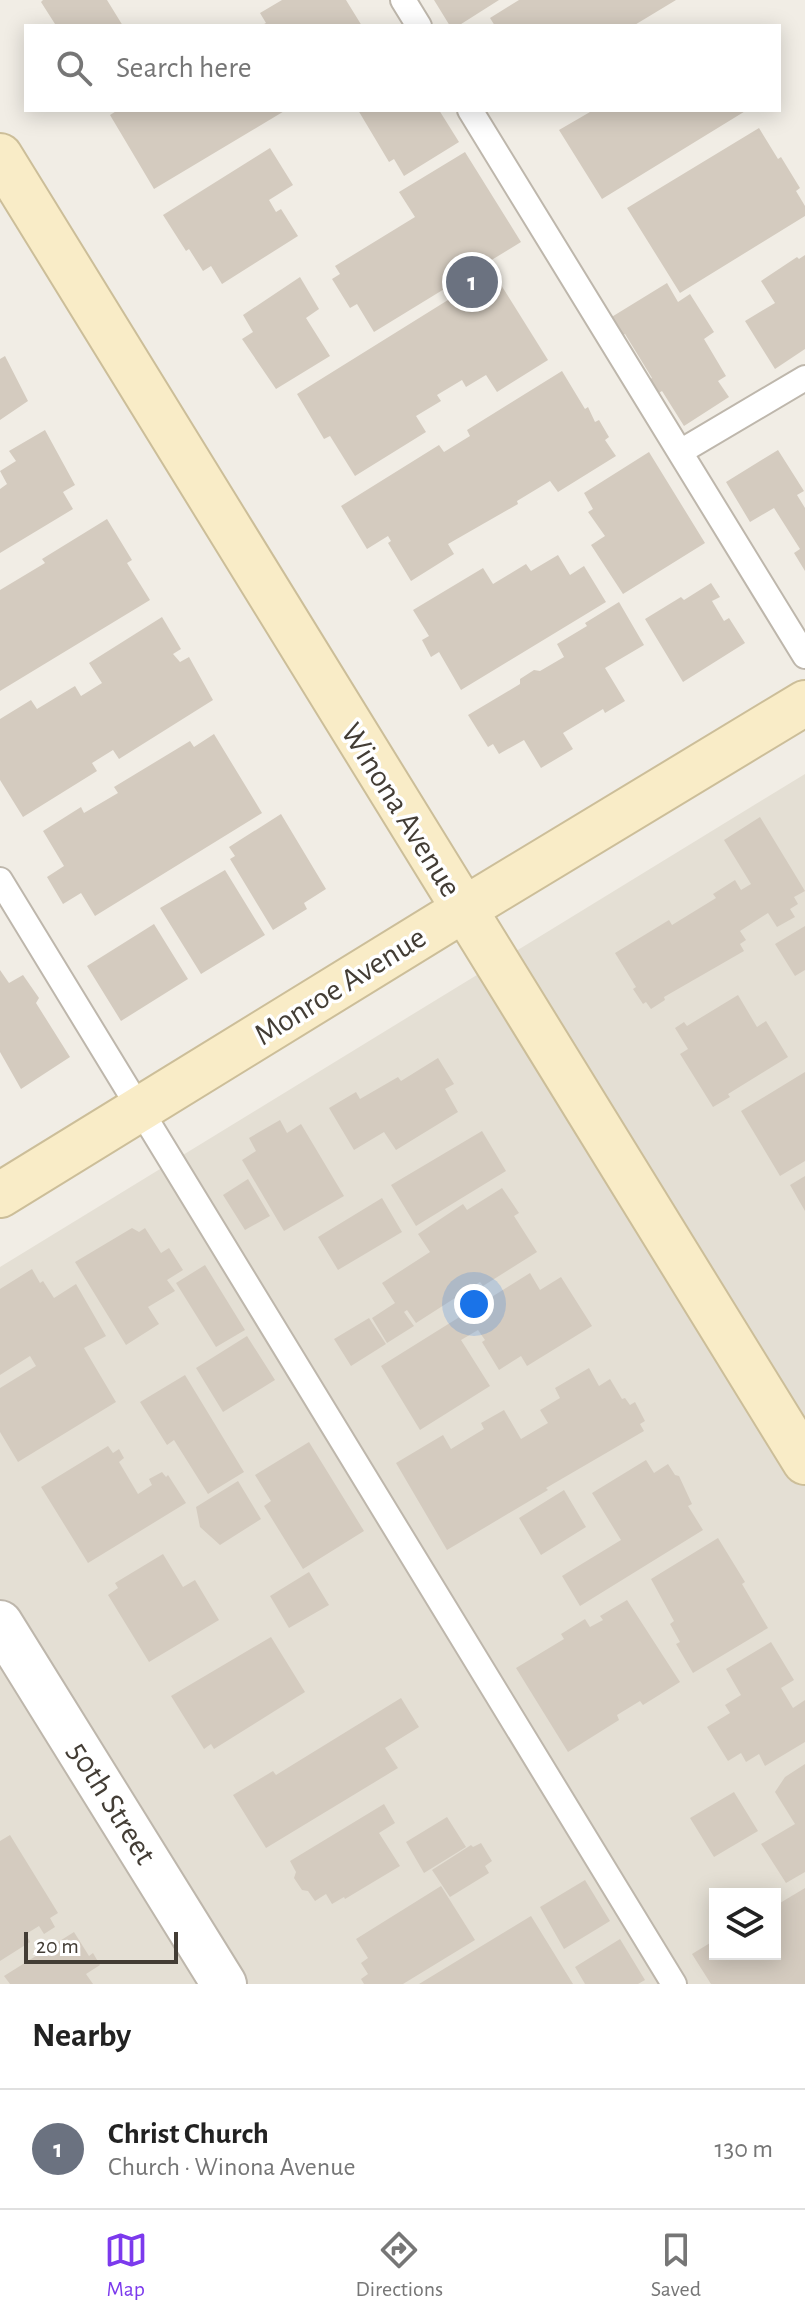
<!DOCTYPE html>
<html lang="en">
<head>
<meta charset="utf-8">
<style>
	:root { --surface:#fff; --page:#f6f6f6; --text:#222; --muted:#767676; --line:#e0e0e0; --accent:#7c3aed }
	body { margin:0; font-family:"Alegreya Sans",sans-serif; background:var(--page); color:var(--text) }
	.controls { position:absolute; right:24px; bottom:24px; display:grid; overflow:hidden; border-radius:0px; box-shadow:0 4px 20px #0003 }
	.controls button { width:72px; height:72px; display:grid; place-items:center; padding:0; border:0; border-bottom:2px solid var(--line); background:var(--surface); color:var(--text); font:40px sans-serif }
	.scale { position:absolute; left:24px; bottom:20px; width:154px; box-sizing:border-box; padding-left:8px; border:4px solid #433d35; border-top:0; font-size:22px; line-height:28px; white-space:nowrap; color:#433d35; -webkit-text-stroke:6px #fff; paint-order:stroke }
	.you { position:absolute; left:474px; top:1304px; width:28px; height:28px; margin:-20px; border:6px solid #fff; border-radius:50%; background:#1a73e8; box-shadow:0 0 0 12px #1a73e833 }
	.badge { display:grid; place-items:center; width:52px; height:52px; border-radius:50%; background:var(--accent); color:#fff; font-size:26px; font-weight:700 }
	.pin { position:absolute; translate:-50% -50%; border:4px solid #fff; box-shadow:0 2px 8px #0006 }
	.list { margin:0; padding:0; list-style:none }
	h2 { display:flex; justify-content:space-between; align-items:center; height:104px; margin:0; padding:0 32px; font-size:34px }
	h2 small { font-size:26px; font-weight:400; color:var(--muted) }
	.list li { display:grid; grid-template-columns:52px 1fr auto; gap:24px; align-items:center; box-sizing:border-box; height:120px; padding:0 32px; border-top:2px solid var(--line) }
	.list b { display:block; font-size:30px; white-space:nowrap }
	.list p { margin:0; font-size:26px; white-space:nowrap; color:var(--muted) }
	.list em { font-size:26px; font-style:normal; color:var(--muted) }
	.icon { flex:none; width:44px; height:44px; fill:none; stroke:currentColor; stroke-width:2; stroke-linecap:round; stroke-linejoin:round }
	.map { position:relative; flex:none; width:805px; height:1984px; overflow:hidden }
	.search { position:absolute; background:var(--surface); box-shadow:0 4px 20px #0003; left:24px; right:24px; top:24px; height:88px; display:flex; align-items:center; gap:20px; box-sizing:border-box; padding:0 28px; border-radius:0px; color:var(--muted); font-size:30px }
	.sheet { height:224px; background:var(--surface) }
	nav { display:flex; justify-content:space-around; align-items:center; box-sizing:border-box; height:112px; border-top:2px solid var(--line); background:var(--surface); font-size:22px; color:var(--muted) }
	nav a { display:grid; justify-items:center; gap:4px }
	nav .on { color:var(--accent) }
	.map>svg:first-child { display:block }
	.residential { fill:#e4dfd4; fill-rule:evenodd }
	.building { fill:#d4cbbf }
	.lines { fill:none; stroke-linecap:round; stroke-linejoin:round }
	.lane-casing { stroke:#beb7ac; stroke-width:28 }
	.street-casing { stroke:#beb7ac; stroke-width:48 }
	.secondary-casing { stroke:#ccbe99; stroke-width:48 }
	.lane { stroke:#fff; stroke-width:24 }
	.street { stroke:#fff; stroke-width:44 }
	.secondary { stroke:#f9ecc7; stroke-width:44 }
	.labels { text-anchor:middle; dominant-baseline:central; stroke-width:7; stroke-linejoin:round; paint-order:stroke }
	.street-label { font-size:32px; fill:#433d35; stroke:#fff }
</style>
</head>
<body>
<div class="map">
<svg width="805" height="1984" viewBox="0 0 805 1984">
	<rect width="100%" height="100%" fill="#f1ede5"/>
	<path class="residential" d="M805,774v1210h-805v-717zM715,1894h60v60h-60z"/>
	<path class="building" d="M43,0h64l16,26h-71l3,-2 -14,-22z
		M282,0h64l16,26h-102l6,-3 -6,-10z
		M434,0h65l-41,26h-8z
		M519,0h157l-43,26h-138l-5,-8z
		M118,110h168l-132,79 -44,-74z
		M358,110h81l20,32 -55,34 -10,-17 -5,3z
		M588,110h159l-145,89 -43,-69 31,-18z
		M759,128l19,31 3,-2 19,31 -4,3 9,15v10l-125,77 -53,-85z
		M270,148l23,37 -24,15 7,12 5,-3 17,27 -76,48 -11,-18 -8,5 -14,-22 -3,2 -23,-36z
		M465,152l56,90 -147,90 -17,-28 -7,4 -18,-29 8,-5 -5,-8 80,-49 -16,-25z
		M805,255v94l-30,20 -30,-48 30,-18 -14,-22 36,-24 2,2z
		M493,272l55,88 -51,32 -11,-17 -20,12 -4,-7 -25,15 4,6 -25,15 10,16 -71,44 -25,-40 -6,3 -27,-45z
		M300,277l19,32 -13,9 24,38 -54,33 -34,-50 11,-7 -10,-17z
		M667,283l11,19 12,-8 24,38 -10,7 22,37 -8,5 11,16 -45,29 -22,-35 -6,4 -9,-14 5,-3 -27,-44 -4,2 -11,-18z
		M5,356l23,45 -28,19v-61z
		M562,371l23,38 3,-2 7,15 4,-2 10,17 -4,3 11,16 -58,36 -8,-11 -33,20 1,3 -70,40 6,10 -43,27 -23,-38 3,-2 -3,-5 -21,13 -26,-43 98,-61 5,7 26,-16 -3,-6z
		M45,430l30,55 -12,7 10,17 -73,44v-64l7,-5 -7,-13 16,-10 -7,-10z
		M778,450l26,41 -7,4 8,13v63l-11,-18 6,-4 -26,-41 -24,14 -24,-40z
		M649,452l56,91 -82,51 -32,-49 14,-9 -17,-24 5,-3 -9,-16z
		M107,519l25,41 -5,3 23,37 -150,91v-101l45,-27 -3,-4z
		M558,555l12,20 14,-9 22,36 -145,88 -22,-38 -8,5 -9,-17 7,-4 -16,-26 70,-42 10,16 33,-20 5,7z
		M711,583l9,14 -8,4 12,20 5,-3 16,25 -62,39 -38,-63 36,-22 3,3z
		M619,602l25,43 -39,23 20,33 -20,12 -2,-4 -40,24 10,16 -32,19 -17,-28 -25,14 -6,-10 -5,3 -20,-32 52,-31v-5l14,-9 6,1 24,-14 -7,-13 30,-18 -2,-3z
		M162,617l19,32 -8,5 7,8 9,-5 24,43 -94,59 -6,-9 -21,13 5,8 -74,46 -23,-37v-61l31,-19 6,9 38,-23 6,10 21,-13 -13,-20z
		M214,734l48,79 -167,103 -14,-23 -18,11 -16,-27 17,-11 -21,-35 38,-24 3,6 34,-20 -4,-6 76,-46 4,6z
		M281,814l45,75 -22,14 3,6 -34,21 -43,-71 5,-3 -6,-9z
		M760,817l45,74 -11,6 4,7 -8,5 5,8 -18,10 -9,-14 -28,18 6,9 -6,4 4,7 -80,46 1,3 -14,9 -5,-7 -3,2 -10,-15 3,-2 -21,-34 54,-33 3,5 44,-27 -3,-4 22,-14 6,10 10,-6 -27,-44z
		M225,870l40,65 -64,39 -41,-66z
		M154,924l34,55 -67,42 -34,-55z
		M805,926v44l-10,6 -20,-32z
		M0,970l9,13 14,-8 16,23 -3,5 34,54 -49,32 -21,-37z
		M738,995l19,32 9,-6 22,36 -60,37 2,3 -17,10 -33,-53 8,-5 -13,-21 9,-6 3,4z
		M438,1058l16,26 -9,5 13,23 -62,38 -12,-18 -30,18 -25,-42 27,-16 4,7 38,-22 3,4z
		M805,1072v89l-25,15 -39,-65z
		M280,1120l7,13 14,-9 43,72 -60,35 -42,-71 14,-9 -7,-13z
		M482,1131l24,40 -90,55 -25,-41z
		M805,1176v35l-15,-26z
		M248,1179l22,37 -25,14 -22,-35z
		M502,1188l17,25 -5,3 23,36 -54,34 -3,-4 -64,41 -9,-13 -3,2 10,14 -27,17 -15,-25 23,-15 -13,-20 48,-31 -12,-18 45,-30 4,6z
		M382,1198l20,34 -64,38 -20,-33z
		M132,1228l7,4 6,-4 16,25 8,-5 14,22 -16,10 8,11 -27,16 11,17 -33,21 -51,-83z
		M205,1265l40,65 -29,17 -40,-64z
		M32,1269l8,14 3,-2 11,17 22,-14 30,52 -22,12 32,54 -98,60 -18,-30v-44l36,-22 -6,-10 -30,19v-86z
		M530,1273l10,17 21,-13 31,49 -65,40 -6,-10 -22,14 -17,-28 3,-2 -7,-10 -17,10 29,46 -70,44 -39,-64z
		M369,1318l17,26 -35,22 -17,-27z
		M247,1336l28,44 -52,32 -27,-44z
		M589,1368l10,18 11,-7 12,20 3,-1 5,7 5,-3 10,19 -5,3 4,7 -98,57 2,2 -101,60 -51,-87 47,-28 8,14 33,-20 -3,-6 23,-13 17,29 27,-16 -8,-13 20,-12 -5,-10z
		M185,1375l59,97 -36,22 -34,-54 -7,5 -27,-43z
		M309,1442l55,89 -61,38 -39,-63 7,-5 -16,-26z
		M108,1446l5,7 6,-4 5,9 -5,4 19,32 14,-9 -3,-6 13,-7 4,5 2,-2 18,28 -98,60 -47,-76z
		M646,1460l8,13 14,-9 7,11 4,1 13,28 -4,2 15,24 -123,76 -18,-30 59,-36 -29,-47z
		M238,1481l23,38 -41,26 -20,-18 -4,-20z
		M564,1490l22,37 -45,28 -22,-37z
		M718,1538l27,44 -3,2 26,44 -75,45 -17,-29 4,-2 -10,-18 4,-3 -23,-42z
		M163,1554l20,33 12,-7 24,40 -70,42 -41,-67 10,-7 -3,-5z
		M309,1572l20,33 -40,23 -19,-32z
		M627,1600l53,82 -37,23 -3,-4 -23,14 2,5 -51,32 -52,-84 48,-29 -3,-5 24,-15 5,8 13,-7 -3,-4z
		M271,1637l34,55 -91,57 -3,-5 -7,5 -33,-53z
		M771,1642l23,38 -13,8 12,20 12,-8v42l-40,24 -6,-12 -13,8 -5,-9 -13,8 -21,-34 23,-14 -5,-8 16,-10 -15,-26z
		M401,1698l18,29 -34,21 13,20 -132,80 -33,-53 40,-24 3,4z
		M805,1764v108l-19,11 -25,-39 34,-20 -20,-32 10,-15z
		M734,1792l24,39 -44,26 -24,-39z
		M384,1804l11,19 -16,10 21,33 -55,33 -1,-2 -12,7 -6,-10 -11,7 -7,-10 -6,-1 -8,-12 2,-6 -6,-11z
		M447,1817l19,30 -42,26 -18,-31z
		M10,1835l48,78 -8,5 5,9 -11,7 -5,-8 -13,8 4,8 -30,19v-120z
		M481,1843l11,18 -7,5 4,7 -39,24 -18,-27 39,-25 2,2z
		M585,1880l25,41 -46,28 -24,-42z
		M441,1886l34,54 -72,44h-39l-3,-5 7,-5 -7,-11 7,-5 -12,-19z
		M805,1888v96h-94l-19,-30 23,-14v14h60v-48z
		M531,1916l42,68h-154z
		M74,1932l15,24 4,-3 7,12 -14,9 7,10h-83l-6,-8z
		M620,1939l25,41 -7,4h-53l-10,-17z"/>
	<g class="lines">
		<g class="lane-casing">
			<path id="lane" d="M403,0l16,26
				M470,110l335,546
				M680,452l125,-74
				M0,880l674,1104"/>
		</g>
		<g class="street-casing">
			<path id="street" d="M0,1623l224,361"/>
		</g>
		<g class="secondary-casing">
			<path id="secondary" d="M0,156l805,1306
				M0,1195l463,-285 342,-207"/>
		</g>
		<use href="#lane" class="lane"/>
		<use href="#street" class="street"/>
		<use href="#secondary" class="secondary"/>
	</g>
	<g class="labels">
		<g class="street-label">
			<text transform="translate(401 810) rotate(58)">Winona Avenue</text>
			<text transform="translate(340 986) rotate(-32)">Monroe Avenue</text>
			<text transform="translate(112 1803) rotate(58)">50th Street</text>
		</g>
	</g>
</svg>
<div class="controls">
<button><svg class="icon" aria-label="layers" viewBox="0 0 24 24"><path d="M12 4l9 5-9 5-9-5zM3 14l9 5 9-5"/></svg></button>
</div>
<div class="scale">20 m</div>
<div class="you"></div>
<div class="pin badge" style="left:472px;top:282px;background:#6b7280">1</div>
<div class="search"><svg class="icon" aria-label="search" viewBox="0 0 24 24"><circle cx="10" cy="10" r="6"/><path d="M15 15l6 6"/></svg>Search here</div>
</div>
<section class="sheet">
<h2>Nearby<small></small></h2>
<ul class="list">
<li><span class="badge" style="background:#6b7280">1</span><div><b>Christ Church</b><p>Church · Winona Avenue</p></div><em>130 m</em></li>
</ul>
</section>
<nav>
<a class="on"><svg class="icon" aria-label="map" viewBox="0 0 24 24"><path d="M3 6l6-2 6 2 6-2v14l-6 2-6-2-6 2zM9 4v14M15 6v14"/></svg>Map</a>
<a><svg class="icon" aria-label="directions" viewBox="0 0 24 24"><path d="M12 3l9 9-9 9-9-9zM9 14v-3h6M13 9l2 2-2 2"/></svg>Directions</a>
<a><svg class="icon" aria-label="saved" viewBox="0 0 24 24"><path d="M7 4h10v16l-5-4-5 4z"/></svg>Saved</a>
</nav>
</body>
</html>
